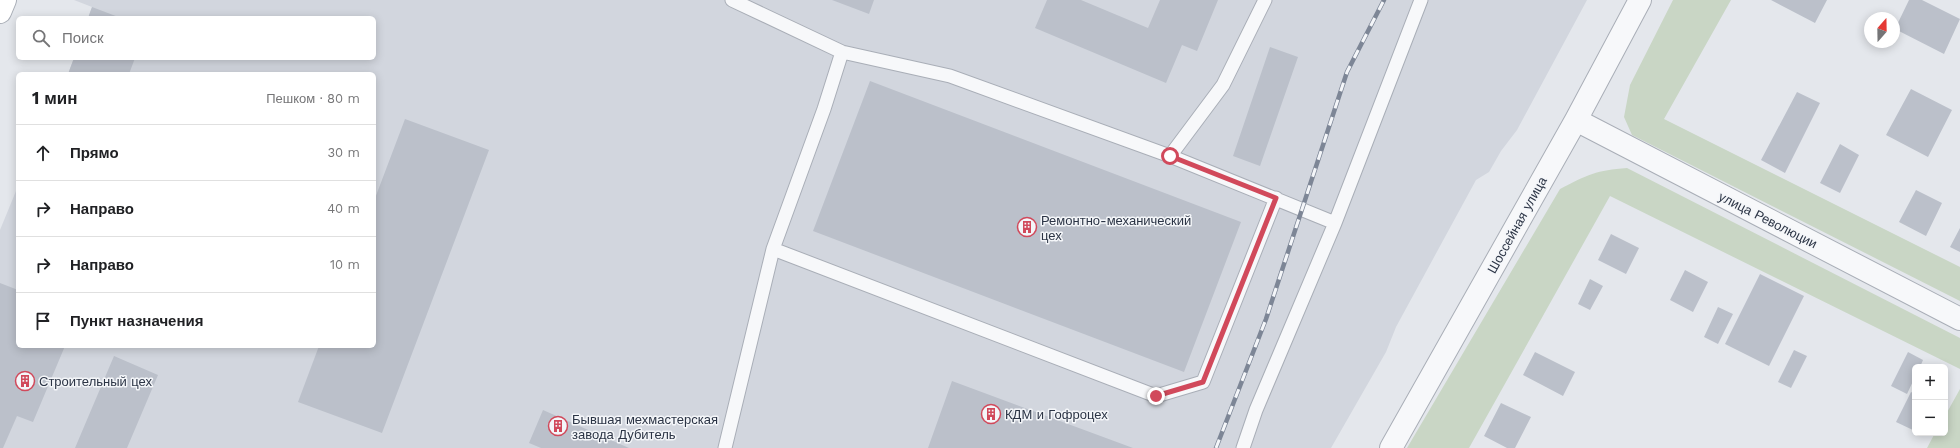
<!DOCTYPE html>
<html lang="ru">
<head>
<meta charset="utf-8">
<style>
	:root { --surface:#fff; --page:#f2f2f2; --text:#202124; --muted:#757577; --line:#e0e0e0 }
	body { margin:0; font-family:"Work Sans",sans-serif; background:var(--page); color:var(--text) }
	.controls { position:absolute; right:12px; bottom:12px; display:grid; overflow:hidden; border-radius:6px; box-shadow:0 2px 10px #0003 }
	.controls button { width:36px; height:36px; display:grid; place-items:center; padding:0; border:0; border-bottom:1px solid var(--line); background:var(--surface); color:var(--text); font:20px sans-serif }
	.compass { position:absolute; left:1864px; top:12px; width:36px; height:36px; border-radius:50%; background:var(--surface); box-shadow:0 2px 10px #0003; rotate:20deg }
	.stop { position:absolute; width:12px; height:12px; margin:-9px; border:3px solid #d1495b; border-radius:50%; background:#fff }
	.stop.end { background:#d1495b; border-color:#fff; box-shadow:0 1px 4px #0008 }
	.list { margin:0; padding:0; list-style:none }
	h2 { display:flex; justify-content:space-between; align-items:center; height:52px; margin:0; padding:0 16px; font-size:17px }
	h2 small { font-size:13px; font-weight:400; color:var(--muted) }
	.list li { display:grid; grid-template-columns:26px 1fr auto; gap:12px; align-items:center; box-sizing:border-box; height:56px; padding:0 16px; border-top:1px solid var(--line) }
	.list b { display:block; font-size:15px; white-space:nowrap }
	.list em { font-size:13px; font-style:normal; color:var(--muted) }
	.icon { flex:none; width:22px; height:22px; fill:none; stroke:currentColor; stroke-width:2; stroke-linecap:round; stroke-linejoin:round }
	.map { position:relative; flex:none; width:1960px; height:448px; overflow:hidden }
	.search { position:absolute; background:var(--surface); box-shadow:0 2px 10px #0003; left:16px; top:16px; width:360px; height:44px; display:flex; align-items:center; gap:10px; box-sizing:border-box; padding:0 14px; border-radius:6px; color:var(--muted); font-size:15px }
	.panel { position:absolute; background:var(--surface); box-shadow:0 2px 10px #0003; left:16px; top:72px; width:360px; height:276px; border-radius:6px }
	.map>svg:first-child { display:block }
	.built { fill:#d2d6de }
	.green { fill:#c9d6c5 }
	.building { fill:#bbc0ca }
	.lines { fill:none; stroke-linecap:round; stroke-linejoin:round }
	.lane-casing { stroke:#a9aeb7; stroke-width:15 }
	.street-casing { stroke:#a9aeb7; stroke-width:24 }
	.secondary-casing { stroke:#a9aeb7; stroke-width:24 }
	.lane { stroke:#f7f8fa; stroke-width:13 }
	.street { stroke:#f7f8fa; stroke-width:22 }
	.secondary { stroke:#fff; stroke-width:22 }
	.rail-casing { stroke:#7d8696; stroke-width:4.5 }
	.rail { stroke:#f4f6f9; stroke-width:3; stroke-dasharray:9; stroke-linecap:butt }
	.route { stroke:#d1495b; stroke-width:5 }
	.labels { text-anchor:middle; dominant-baseline:central; stroke-width:3; stroke-linejoin:round; paint-order:stroke }
	.poi-label { font-size:13px; fill:#2b3445; stroke:#f4f6f9; text-anchor:start }
	.street-label { font-size:13px; fill:#2b3445; stroke:#f4f6f9 }
</style>
</head>
<body>
<div class="map">
<svg width="1960" height="448" viewBox="0 0 1960 448">
	<rect width="100%" height="100%" fill="#e4e7ec"/>
	<path class="built" d="M74,0h1513l-70,130 -16,21 -12,21 -13,8 -80,147 -10,25 -55,96h-1331v-218l16,-39h2v155h356v-272h-306l6,-16h300v-40h-286l4,-11z"/>
	<path class="green" d="M1673,0h58l-67,119 296,148v34l-328,-166 -8,-18 6,-32z
		M1627,168l333,170v31l-350,-173 -141,252h-62l153,-259c27,-14 37,-19 67,-21z
		M1960,389v59h-33l8,-15h10v-17z"/>
	<path class="building" d="M832,0h42l-5,14z
		M1047,0h34l67,28 12,-28h58l-21,51 -15,-6 -16,38 -131,-55z
		M1771,0h56l-12,23z
		M1909,0h13l38,19 -16,35 -49,-25z
		M92,7l29,11h-33z
		M1270,47l28,10 -38,109 -27,-10z
		M74,58h61l-6,16h-61z
		M870,81l371,141 -57,150 -371,-141z
		M1911,89l41,21 -24,47 -42,-22z
		M1797,92l23,11 -35,70 -24,-13z
		M405,119l84,31 -107,283 -84,-31 21,-56h55v-145z
		M1840,144l19,11 -19,38 -20,-10z
		M1916,190l26,13 -16,33 -27,-14z
		M1960,228v24l-10,-5z
		M1611,234l28,14 -13,26 -28,-14z
		M1685,270l23,12 -15,30 -23,-12z
		M1760,274l44,22 -35,70 -44,-22z
		M1590,279l13,7 -13,24 -12,-6z
		M0,283l18,7v56h47l-32,76 -16,-6 -14,32h-3z
		M1718,307l15,7 -15,30 -14,-7z
		M1794,350l13,6 -16,32 -13,-6z
		M1535,352l40,20 -12,24 -40,-21z
		M1908,352l15,8 -3,7h-5v10l-8,17 -16,-8z
		M114,356l44,19 -31,73h-52z
		M952,381l181,67h-205z
		M1911,392l4,2v37l-19,-9z
		M1501,403l30,14 -16,31h-8l-23,-12z
		M543,410l86,38h-88l-12,-5z"/>
	<g class="lines">
		<g class="lane-casing">
			<path id="lane" d="M732,0l110,52 108,24 220,80 165,67
				M1170,156l53,-71 42,-85
				M773,249l383,147 47,-14 73,-184
				M725,448l48,-199 51,-140 18,-57
				M1243,448l13,-38 79,-187 86,-223"/>
		</g>
		<g class="street-casing">
			<path id="street" d="M1576,120l384,199
				M1391,448l185,-328 64,-120"/>
		</g>
		<g class="secondary-casing">
			<path id="secondary" d="M0,12l5,-12"/>
		</g>
		<use href="#lane" class="lane"/>
		<use href="#street" class="street"/>
		<use href="#secondary" class="secondary"/>
		<g class="rail-casing">
			<path id="rail" d="M1216,448l50,-129 81,-247 37,-72"/>
		</g>
		<use href="#rail" class="rail"/>
	</g>
	<g class="lines">
		<path class="route" d="M1156,396l47,-14 73,-184 -106,-42"/>
	</g>
	<defs>
		<g id="building-ring" transform="scale(1)"><circle r="9.5" fill="#f4f6f9" stroke="#d1495b" stroke-width="1.5"/><path d="M-4-6H4V6H1V3H-1V6H-4ZM-2.5-4.3h1.7v1.8h-1.7ZM.8-4.3h1.7v1.8H.8ZM-2.5-1h1.7V.8h-1.7ZM.8-1h1.7V.8H.8Z" fill="#d1495b"/></g>
	</defs>
	<g fill-rule="evenodd">
		<use href="#building-ring" x="1027" y="227"/>
		<use href="#building-ring" x="25" y="381"/>
		<use href="#building-ring" x="991" y="414"/>
		<use href="#building-ring" x="558" y="426"/>
	</g>
	<g class="labels">
		<g class="poi-label">
			<text x="1041" y="220">Ремонтно-механический<tspan x="1041" dy="15">цех</tspan></text>
			<text x="39" y="381">Строительный цех</text>
			<text x="1005" y="414">КДМ и Гофроцех</text>
			<text x="572" y="419">Бывшая мехмастерская<tspan x="572" dy="15">завода Дубитель</tspan></text>
		</g>
		<g class="street-label">
			<text transform="translate(1768 220) rotate(27)">улица Революции</text>
			<text transform="translate(1517 225) rotate(-61)">Шоссейная улица</text>
		</g>
	</g>
</svg>
<div class="controls">
<button>+</button>
<button>−</button>
</div>
<svg class="compass" viewBox="-18 -18 36 36"><path d="M0-13l5 13h-10z" fill="#e53935"/><path d="M0 13l5-13h-10z" fill="#757577"/></svg>
<div class="stop" style="left:1170px;top:156px"></div>
<div class="stop end" style="left:1156px;top:396px"></div>
<div class="search"><svg class="icon" aria-label="search" viewBox="0 0 24 24"><circle cx="10" cy="10" r="6"/><path d="M15 15l6 6"/></svg>Поиск</div>
<section class="panel">
<h2>1 мин<small>Пешком · 80 m</small></h2>
<ul class="list">
<li><svg class="icon" aria-label="ahead" viewBox="0 0 24 24"><path d="M12 20V5M6 11l6-6 6 6"/></svg><div><b>Прямо</b></div><em>30 m</em></li>
<li><svg class="icon" aria-label="right" viewBox="0 0 24 24"><path d="M7 20v-9h11M14 6l5 5-5 5"/></svg><div><b>Направо</b></div><em>40 m</em></li>
<li><svg class="icon" aria-label="right" viewBox="0 0 24 24"><path d="M7 20v-9h11M14 6l5 5-5 5"/></svg><div><b>Направо</b></div><em>10 m</em></li>
<li><svg class="icon" aria-label="arrive" viewBox="0 0 24 24"><path d="M6 21V4h12l-3 4 3 4H6"/></svg><div><b>Пункт назначения</b></div></li>
</ul>
</section>
</div>
</body>
</html>
